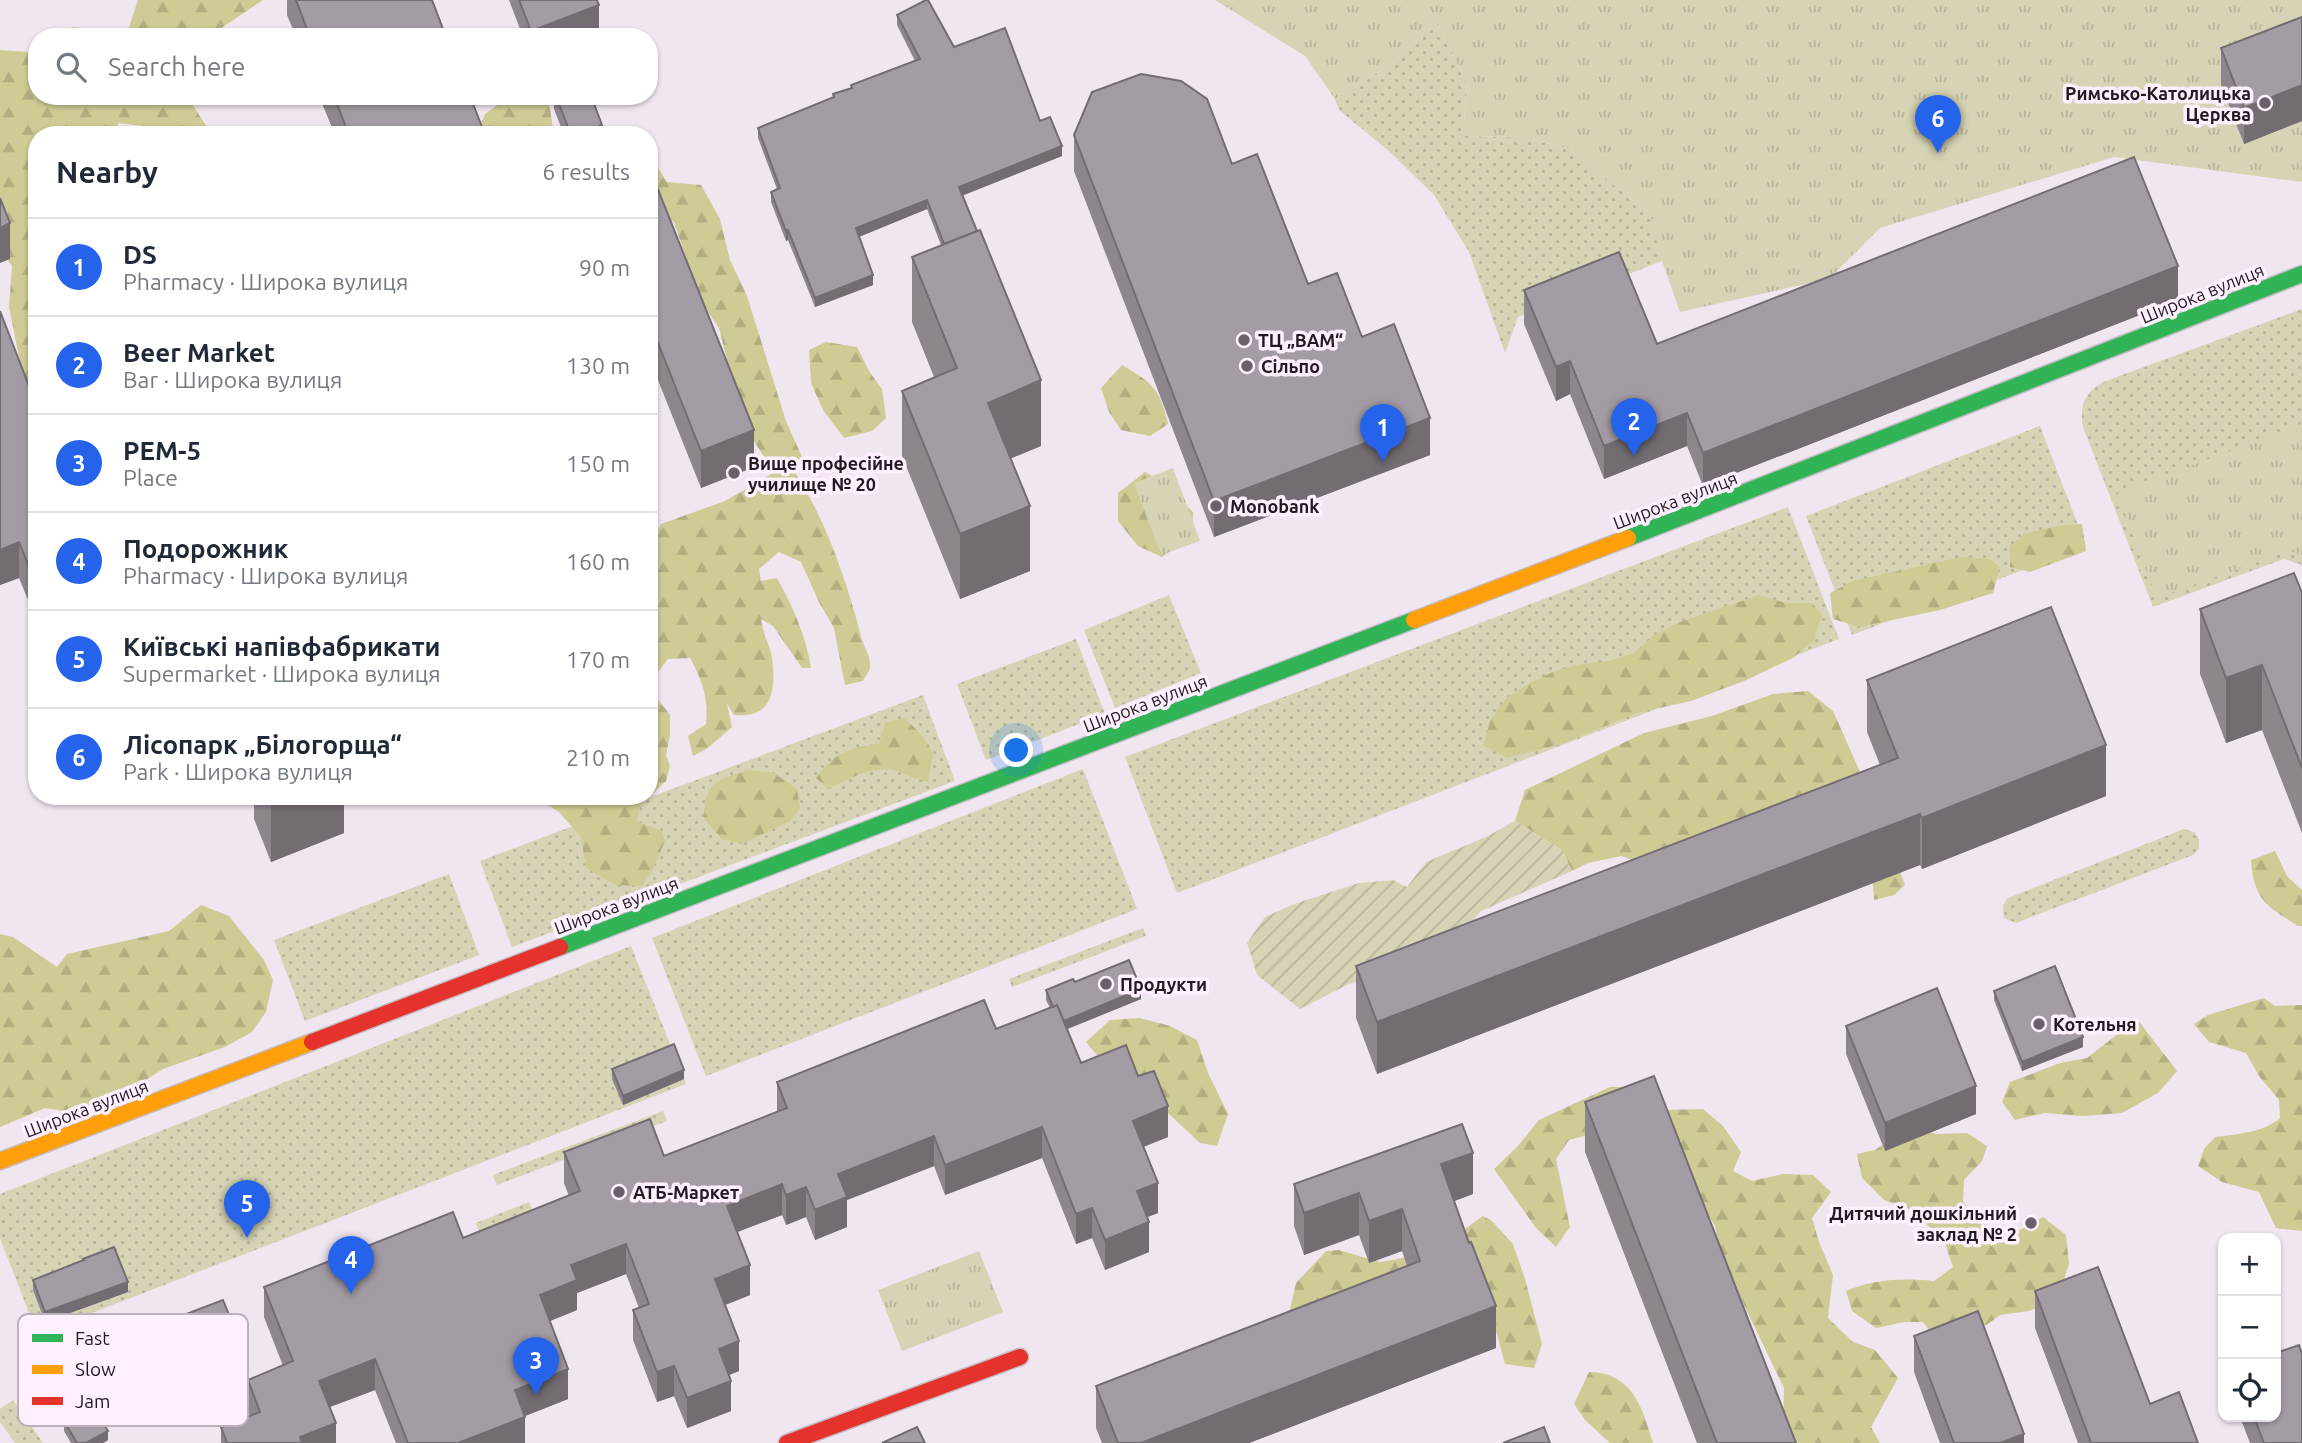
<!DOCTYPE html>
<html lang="en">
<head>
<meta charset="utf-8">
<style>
	:root { --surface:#fff; --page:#f6f6f7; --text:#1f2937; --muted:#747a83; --line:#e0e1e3; --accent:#2563eb }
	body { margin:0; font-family:Ubuntu,sans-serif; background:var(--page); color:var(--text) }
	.controls { position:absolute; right:21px; bottom:21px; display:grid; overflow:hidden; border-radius:14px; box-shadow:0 2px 5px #0004 }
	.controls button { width:63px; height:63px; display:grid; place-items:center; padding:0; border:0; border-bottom:2px solid var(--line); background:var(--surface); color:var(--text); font:35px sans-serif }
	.you { position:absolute; left:1017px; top:751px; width:24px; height:24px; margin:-18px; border:5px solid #fff; border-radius:50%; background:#1a73e8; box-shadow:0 0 0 10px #1a73e833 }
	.badge { display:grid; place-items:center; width:46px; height:46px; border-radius:50%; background:var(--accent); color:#fff; font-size:23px; font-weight:700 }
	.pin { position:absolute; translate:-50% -58px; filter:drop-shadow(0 2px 4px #0008) }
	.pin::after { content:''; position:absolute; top:37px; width:24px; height:21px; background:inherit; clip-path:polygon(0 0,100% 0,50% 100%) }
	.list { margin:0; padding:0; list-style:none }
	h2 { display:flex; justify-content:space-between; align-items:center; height:91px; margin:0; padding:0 28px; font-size:30px }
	h2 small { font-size:23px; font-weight:400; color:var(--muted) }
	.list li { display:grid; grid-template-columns:46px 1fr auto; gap:21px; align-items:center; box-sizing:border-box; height:98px; padding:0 28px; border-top:2px solid var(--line) }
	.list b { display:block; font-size:26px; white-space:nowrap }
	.list p { margin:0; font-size:23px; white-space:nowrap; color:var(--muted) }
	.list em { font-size:23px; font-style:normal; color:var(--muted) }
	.icon { flex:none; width:38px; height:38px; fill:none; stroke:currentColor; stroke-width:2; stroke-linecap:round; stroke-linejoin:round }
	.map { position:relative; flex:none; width:2302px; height:1443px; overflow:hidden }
	.search { position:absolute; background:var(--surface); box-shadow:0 2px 5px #0004; left:28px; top:28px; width:630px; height:77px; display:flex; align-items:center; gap:18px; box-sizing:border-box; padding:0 24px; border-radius:28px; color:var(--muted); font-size:26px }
	.panel { position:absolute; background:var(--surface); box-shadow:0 2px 5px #0004; left:28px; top:126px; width:630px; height:679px; border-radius:28px }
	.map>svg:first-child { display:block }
	.grass { fill:url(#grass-dots) }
	.forest { fill:url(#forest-firs) }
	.park { fill:url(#park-tufts) }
	.garden { fill:url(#garden-furrows) }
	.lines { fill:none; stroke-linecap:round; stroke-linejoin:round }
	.fast-casing { stroke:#c3bcc3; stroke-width:19 }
	.slow-casing { stroke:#c3bcc3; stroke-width:19 }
	.jam-casing { stroke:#c3bcc3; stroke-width:19 }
	.fast { stroke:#30b455; stroke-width:16 }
	.slow { stroke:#ff9f0a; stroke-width:16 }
	.jam { stroke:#e5322d; stroke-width:16 }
	.wall { fill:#8d868d }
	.shaded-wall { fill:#736d73 }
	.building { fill:#a49ca4; stroke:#736d73; stroke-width:2 }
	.poi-dot { fill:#696169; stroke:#fff0ff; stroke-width:2.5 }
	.labels { text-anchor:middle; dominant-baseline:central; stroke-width:7; stroke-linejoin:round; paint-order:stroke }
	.poi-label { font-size:18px; font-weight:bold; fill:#211a21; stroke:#fff0ff; text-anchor:start }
	.street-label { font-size:18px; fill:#211a21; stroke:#fff0ff }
	.key { fill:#fff0ff; stroke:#bcb0bc; stroke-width:2 }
	.key-label { font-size:19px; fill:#211a21 }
</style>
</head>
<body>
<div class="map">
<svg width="2302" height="1443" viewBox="0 0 2302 1443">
	<defs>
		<pattern id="grass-dots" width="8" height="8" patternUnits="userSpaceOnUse" patternTransform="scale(1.75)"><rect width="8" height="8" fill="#d6d4b4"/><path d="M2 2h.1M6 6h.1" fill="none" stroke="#b7b59a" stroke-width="1.8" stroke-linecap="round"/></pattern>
		<pattern id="forest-firs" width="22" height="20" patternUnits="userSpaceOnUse" patternTransform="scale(1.75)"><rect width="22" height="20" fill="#cecb95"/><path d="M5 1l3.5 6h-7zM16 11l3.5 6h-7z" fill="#b1ae80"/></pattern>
		<pattern id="park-tufts" width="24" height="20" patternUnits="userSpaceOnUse" patternTransform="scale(1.75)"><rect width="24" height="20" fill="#d6d4b4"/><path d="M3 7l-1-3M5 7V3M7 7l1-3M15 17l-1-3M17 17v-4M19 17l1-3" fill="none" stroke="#b7b59a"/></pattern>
		<pattern id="garden-furrows" width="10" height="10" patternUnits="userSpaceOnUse" patternTransform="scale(1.75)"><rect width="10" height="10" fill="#d6d4b4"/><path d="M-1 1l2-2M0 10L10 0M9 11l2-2" fill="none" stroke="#b7b59a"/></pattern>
	</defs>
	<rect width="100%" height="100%" fill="#f0e6f0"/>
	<path class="grass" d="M1436,20l31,63 -4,53 54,1 51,11 82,66 12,47 -144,56 -13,36 -36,-101 -35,-57 -44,-43 -51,-42 -4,-11 56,-35z
		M2302,309v256l-18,-6 -131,48 -70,-180c-4,-21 2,-35 20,-45z
		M2040,426l46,120 -234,89 -46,-119z
		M1788,507l51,132 -662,254 -52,-136z
		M1169,595l32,78 -86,35 -31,-78z
		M1076,639l29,75 -119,46 -29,-76z
		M923,695l32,86 -443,166 -32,-86z
		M1083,769l54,140 -431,167 -54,-138z
		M2184,829l10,3 5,7v9l-6,7 -177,68 -12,-5 -1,-13 5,-7z
		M449,874l30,81 -174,66 -31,-81z
		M1143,928l3,8 -134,51 -3,-8z
		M631,946l55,138 -649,250 -37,-96v-44z
		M663,1111l4,10 -170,64 -4,-10z
		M529,1202l11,29 -53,21 -11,-29z
		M13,1400l30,43h-28l-15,-21v-13z"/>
	<path class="forest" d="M138,0h125l-55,37h-153l17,-10 55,6z
		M37,47v49h150l25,39h-41l-3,-6 -49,-6 -9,12h-73v266l-16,-34 -12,-60 3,-41 -12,-16v-200l28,2z
		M510,96h48l-9,6 5,33h-78l9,-21z
		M654,162l13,20 34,3 19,34 10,41 17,36 39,125 17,38 -25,6 -13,-7 -22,-34 -24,-96 -16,-23 -29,-82 -25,-25v-33z
		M826,342l31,5 12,24 13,18 4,29 -14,13 -28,7 -21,-28 -12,-27 -2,-33z
		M1122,365c31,18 38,24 46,59l-18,12 -29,-6 -12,-18 -8,-24z
		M794,471c32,49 52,108 67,165 2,10 10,20 9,31 0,5 -5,9 -7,14l-18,4 -11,-57 -15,-26 -18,-40 -22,-10 -20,17 2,12 16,-3c16,29 29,58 34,90h-9l-29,-42 -12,-7c2,16 9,26 11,38 4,33 1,62 -38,58l-7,-11 5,23 -24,21 -15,8 -5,-20 18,-12c3,-26 -4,-44 -16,-66l-22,1 -15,20v14l17,22v20l-4,20 4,11 -4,15 -25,24 -4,16 25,10 3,10 -14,32 -9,13 -27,-1 -29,-17 -5,-31 -22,-25 -26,-16h116v-250l12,-22 64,-23 50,-29z
		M1145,472l17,10 31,30 -1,23 -30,22 -24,-11 -20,-25v-28z
		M2082,524l4,27 -56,21 -20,-5v-21l14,-12 38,-9z
		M1961,557l28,2 11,8 -7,26 -53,17 -81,17 -26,-8 -3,-26 23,-12z
		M1759,595l27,8h26l10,12 -8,25 -21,18 -49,23 -53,20 -54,12 -76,31 -54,14 -24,-13 8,-26 16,-22 23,-14 25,-12 26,-7 28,-3 25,-8 20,-18 26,-13z
		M1808,691l25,20 44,99 28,75 -11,10 -20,5 -4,-54 -72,-29 -32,-8 -114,57 -31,-10 -33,7 -16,8 -10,-21 -47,-29 10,-31 119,-57 68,-17 61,-22z
		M904,718l16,15 13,20 -5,28c-13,-1 -20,-6 -32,-10 -23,-7 -48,9 -68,18l-12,-11c22,-28 30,-28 63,-35l6,-20z
		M748,770l26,3 23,16 3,19 -10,13 -48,23 -20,-5 -18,-20c1,-38 11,-38 44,-49z
		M2275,851l12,25 15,14v36h-4c-31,-20 -44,-25 -47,-66z
		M201,905l28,11 35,44 9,20 -7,32 -14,20 -27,15 -62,22 -44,28 -49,15 -25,-4 -45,19v-193l13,3 44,30 10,-13 102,-23z
		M2264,998l11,8 27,-1v226l-26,-3 -17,-36 -37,-10 -24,-16 6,-17 11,-12c22,-3 48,-4 65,-19l-1,-18 -20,-24 -13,-23 -37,-11 -15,-18 14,-9z
		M1140,1018l30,8 27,14 11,33 20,41 -11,32 -17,-3 -59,-55 -36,-23 -19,-23 24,-22z
		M2137,1019l40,52 -19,22 -36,20 -39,3 -38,-3 -30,7 -13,-18 8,-20 50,-19 27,-5z
		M1610,1087h37l-32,41 -46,12 -13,19 14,68 -14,20 -20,-19 -42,-59 23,-22 22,-27z
		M1703,1109l20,17 18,26 -8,19 19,10 31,-7 30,1 18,17 -19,26 7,24 14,33 -5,43 25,24 22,8 23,28 -27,49 9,16h-86l-11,-16 1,-39 -62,-129 -7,-33 -14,-23 -35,-93z
		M1909,1127l28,7 30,-1 20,13 -5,15 -18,19 -1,21 18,23 10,22 52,-29 23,18 3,29 -12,36 -28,11 -29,4 -34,25 -27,2 -16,-20h-19l-28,6 -24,-17 -6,-20c30,-12 56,-13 88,-10l19,-14 -9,-26 -33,-31 -27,-10 -22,-22 -5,-24 18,-4z
		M1483,1216l9,5 21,23 12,35 17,65 -8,24 -29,-4 -8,-30 -10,-24 -202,21 11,-48 30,-32 13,-1 41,12 52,-9z
		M1589,1372c44,1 53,35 64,71h-43l-25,-23 -11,-16z"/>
	<path class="park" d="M1215,0h1087v182l-188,-25 -234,71 -51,51 -149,33 -20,-57 -10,-41 -82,-66 -51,-11 -54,-1 4,-53 -31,-63 -45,44 -56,35 -30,-43z
		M2302,424v131l-13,-4 -132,47 -40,-105z
		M1173,468l27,73 -39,14 -27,-72z
		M979,1251l24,61 -101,39 -24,-61z"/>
	<path class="garden" d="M1515,821l47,29 10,21 -91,40 -21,25 -40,28 -71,20 -49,25 -43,-34 -10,-32 18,-26 29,-13 65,-21 34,-3 14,7 19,-25 60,-25z"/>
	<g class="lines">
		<g class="fast-casing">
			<path id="fast" d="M1628,538l674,-264
				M560,947l854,-327"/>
		</g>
		<g class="slow-casing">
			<path id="slow" d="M1414,620l214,-82
				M0,1161l312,-119"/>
		</g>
		<g class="jam-casing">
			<path id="jam" d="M312,1042l248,-95
				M787,1443l233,-86"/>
		</g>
		<use href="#fast" class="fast"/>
		<use href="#slow" class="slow"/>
		<use href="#jam" class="jam"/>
	</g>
	<path class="wall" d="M287,0h145l14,37h-150l-9,-22z
		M509,0h88l2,31 -16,6h-60z
		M897,15l57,32 86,74 22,35 -99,39 78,251 -31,12 20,113 -70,28 -58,-143v-65l32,-14 -22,-55v-65l29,-12 -14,-36 -68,28 14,48 -58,22 -27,-67 -2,1 -15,-39v-10l6,-3 -19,-51v-10l75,-30v-4l18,-6v-3l64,-24 -18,-36z
		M2302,17v104l-58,23 -23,-59v-37z
		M319,96h151l15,39h-150z
		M554,96h37l11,39h-38l-10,-26z
		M1074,135l158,29 76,120 54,53 68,118 -216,82 -140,-366z
		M649,167l105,300 -53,21 -47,-118 -5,1z
		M1524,290l133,54 521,-44 -475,186 -16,-40 -83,33 -34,-85 -14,7 -32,-77z
		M0,311l37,96v215l-18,-44 -19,7z
		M2302,593v240l-40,-103 -36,13 -26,-69v-65z
		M1867,680l239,116 -184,73 -2,-4 -543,209 -21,-56v-52l524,-201 -13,-33z
		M250,796h94v37l-73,29 -17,-43v-15z
		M1075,982l66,17 -74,30 14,34 57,13 30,61 -25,10 15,66 -11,4 2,35 -44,18 -13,-32 -16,6 -34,-86 -97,37 -11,-29 -87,34v27l-32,13 -9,-23 -20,8 -4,-10 -45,17 13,63 -25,10 14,66 -10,4 2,36 -44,17 -13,-32 -17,6 -24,-62v-30l6,-2 -13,-34 -49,19v17l-27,11 18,78 -43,17v27h-129l-21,-53 -45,17 6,36h-115v-16l29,-11 -2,-6v-30l35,-14 -19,-49v-30l199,-49 106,-42 -5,-13v-31l100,4 113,-44v-30l219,-53 54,-21 -4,-8v-10z
		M1994,991l89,56 -61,24 -28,-71z
		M1846,1026l130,88 -91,37 -39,-97z
		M612,1069l72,10 -61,26 -11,-26z
		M1585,1102l211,341h-99l-112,-291z
		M1294,1184l179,10 -19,7 42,147 -247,95h-147l-6,-15v-42l311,-120 -5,-15 -33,12 -10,-28 -55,20 -10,-29z
		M83,1259l45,33 -83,30 -12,-32v-10l50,-19z
		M2035,1291l115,113 48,39h-120l-43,-115z
		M173,1319l60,16 -50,19 -10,-25z
		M1914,1336l110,107h-84l-26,-71z
		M2240,1417h36l26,26h-52z
		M64,1421l44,19 -5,3h-32l-7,-12z"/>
	<path class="shaded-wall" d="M599,5v26l-16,6h-52v-6z
		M2302,85v36l-58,23v-36z
		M602,125v10h-24z
		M1062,146v10l-103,41v-10z
		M927,200v9l-71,29v-10z
		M10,223v36l-10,4v-35z
		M788,230v10l-2,1v-10z
		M2178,266v34l-475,186v-33z
		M873,275v10l-58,22v-9z
		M654,333v37l-5,1v-36z
		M1570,361v33l-14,7v-34z
		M1041,380v66l-53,22v-65z
		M1687,413v33l-83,33v-33z
		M1430,418v37l-216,82v-36z
		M754,430v37l-53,21v-37z
		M1030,506v65l-70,28v-65z
		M19,542v36l-19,7v-35z
		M2262,665v65l-36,13v-65z
		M2106,745v51l-184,73v-51z
		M274,796h70v37l-73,29v-65z
		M1920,814v51l-543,209v-52z
		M1141,989v10l-81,33v-9z
		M2083,1037v10l-61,24v-9z
		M684,1070v9l-61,26v-9z
		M1976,1086v28l-91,37v-28z
		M1168,1106v31l-35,14v-30z
		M1042,1127v31l-97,37v-30z
		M934,1136v30l-87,34v27l-32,13v-30l23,-36z
		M1473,1153v41l-32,12v-42z
		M1158,1183v30l-21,8v-30z
		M782,1184v31l-55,21v-30z
		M806,1187v30l-20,8v-30z
		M1359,1193v42l-55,20v-42z
		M1092,1208v30l-16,6v-30z
		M1402,1209v42l-33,12v-42z
		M1149,1222v30l-44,18v-30z
		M626,1244v30l-49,19v17l-37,15v-30l31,-30z
		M750,1265v30l-35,14v-30z
		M128,1282v10l-83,30v-10z
		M1496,1306v42l-247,95h-108z
		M233,1325v10l-50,19v-10z
		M739,1341v30l-20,8v-30z
		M375,1359v31l-56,21v-30z
		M674,1366v30l-17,6v-30z
		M568,1369v30l-53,21v-30z
		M731,1381v30l-44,17v-30z
		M525,1417v26h-67z
		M336,1423v20h-36v-6z
		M108,1431v9l-5,3h-17z
		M2024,1434v9h-24z"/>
	<path class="building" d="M296,0h136l14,37h-136z
		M519,0h78l2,5 -68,26z
		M926,0h2l26,47 51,-19 35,93 10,-4 12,29 -103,41 18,44 -33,13 -17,-44 -71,28 17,47 -58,23 -27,-68 -2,1 -15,-39 9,-4 -22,-60 76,-31 -1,-3 19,-6 -1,-3 69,-26 -23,-44z
		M2302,17v68l-58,23 -23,-60z
		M1141,74l40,7 26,18 25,65 25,-10 51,130 29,-11 25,64 32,-13 36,94 -216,83 -140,-366 18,-43z
		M334,96h136l15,39h-136z
		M556,96h35l11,29 -24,10h-7z
		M2134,157l44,109 -475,187 -16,-40 -83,33 -34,-85 -14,6 -32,-77 95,-38 38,92z
		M649,167l105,263 -53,21 -47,-118 -5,2z
		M0,198l10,25 -10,5z
		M980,230l61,150 -53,23 42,103 -70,28 -58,-143 55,-23 -45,-111z
		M0,311l37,96v180l-18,-45 -19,8z
		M2294,573l8,20v175l-40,-103 -36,13 -26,-69z
		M2051,607l55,138 -184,73 -2,-4 -543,208 -21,-56 542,-208 -31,-78z
		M1129,960l12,29 -77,32 -7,-16 -4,2 -7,-17 27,-11 2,3z
		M2055,966l28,71 -61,25 -28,-71z
		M1937,988l39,98 -91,37 -39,-97z
		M984,1000l12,29 61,-24 24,58 45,-18 12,31 16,-5 14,35 -35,15 25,62 -21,8 12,31 -44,18 -13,-32 -16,6 -34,-87 -97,38 -11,-29 -96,38 9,23 -32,13 -9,-23 -20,8 -4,-11 -55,22 23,59 -35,14 24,62 -20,8 12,32 -44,17 -13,-32 -17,6 -24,-62 16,-6 -23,-60 -55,21 6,15 -37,15 28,74 -53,21 10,27 -67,26h-50l-33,-84 -56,22 17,42 -36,14 2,6h-75l-6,-16 39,-15 -12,-32 45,-19 -29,-74 189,-75 10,26 117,-47 -16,-39 86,-33 14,37 123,-48 -10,-26z
		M674,1044l10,26 -61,26 -11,-27z
		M1654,1076l142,367h-79l-132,-341z
		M1462,1124l11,29 -32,11 28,79 2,-1 25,64 -355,137h-23l-22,-57 324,-125 -18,-52 -33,12 -10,-28 -55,20 -10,-29z
		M114,1247l14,35 -83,30 -12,-32 51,-20 -1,-1z
		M2098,1267l52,137 29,-12 19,51h-107l-56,-152z
		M223,1300l10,25 -50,19 -10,-25z
		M1978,1311l46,123 -24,9h-46l-40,-107z
		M2299,1345l3,9v89h-38l-10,-26h22v-64z
		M92,1404l16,27 -22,12h-9l-13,-22z
		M917,1427l8,16h-43z
		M1544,1427l6,16h-47z"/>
	<g class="poi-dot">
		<circle cx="2265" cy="103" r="7"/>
		<circle cx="1244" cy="340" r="7"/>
		<circle cx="1247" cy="366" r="7"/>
		<circle cx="734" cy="473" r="7"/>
		<circle cx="1216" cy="506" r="7"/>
		<circle cx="1106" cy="984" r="7"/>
		<circle cx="2039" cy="1024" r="7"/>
		<circle cx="619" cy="1192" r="7"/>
		<circle cx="2031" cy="1223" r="7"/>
	</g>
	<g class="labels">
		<g class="poi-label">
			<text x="2251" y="93" text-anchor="end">Римсько-Католицька<tspan x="2251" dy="21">Церква</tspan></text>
			<text x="1258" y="340">ТЦ „ВАМ“</text>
			<text x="1261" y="366">Сільпо</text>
			<text x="748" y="463">Вище професійне<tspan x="748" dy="21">училище № 20</tspan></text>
			<text x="1230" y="506">Monobank</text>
			<text x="1120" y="984">Продукти</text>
			<text x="2053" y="1024">Котельня</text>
			<text x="633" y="1192">АТБ-Маркет</text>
			<text x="2017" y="1213" text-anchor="end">Дитячий дошкільний<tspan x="2017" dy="21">заклад № 2</tspan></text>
		</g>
		<g class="street-label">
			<text transform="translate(2202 293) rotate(-22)">Широка вулиця</text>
			<text transform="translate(1675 500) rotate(-21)">Широка вулиця</text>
			<text transform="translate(1145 703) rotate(-21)">Широка вулиця</text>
			<text transform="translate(616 905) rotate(-21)">Широка вулиця</text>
			<text transform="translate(86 1108) rotate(-21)">Широка вулиця</text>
		</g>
	</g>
	<rect x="18" y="1314" width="230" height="112" rx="10" class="key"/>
	<rect x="32" y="1334" width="31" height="8" fill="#30b455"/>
	<rect x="32" y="1365" width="31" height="9" fill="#ff9f0a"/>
	<rect x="32" y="1397" width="31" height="8" fill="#e5322d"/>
	<g class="key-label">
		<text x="75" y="1345">Fast</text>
		<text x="75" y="1376">Slow</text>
		<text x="75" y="1408">Jam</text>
	</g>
</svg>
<div class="controls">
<button>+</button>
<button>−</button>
<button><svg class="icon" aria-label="locate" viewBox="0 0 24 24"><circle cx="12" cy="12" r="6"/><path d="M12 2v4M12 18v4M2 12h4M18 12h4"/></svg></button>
</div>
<div class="you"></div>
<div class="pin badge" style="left:1383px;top:462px">1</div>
<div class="pin badge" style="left:1634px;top:456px">2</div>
<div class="pin badge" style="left:536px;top:1395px">3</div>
<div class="pin badge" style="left:351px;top:1294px">4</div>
<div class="pin badge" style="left:247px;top:1238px">5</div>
<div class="pin badge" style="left:1938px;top:153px">6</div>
<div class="search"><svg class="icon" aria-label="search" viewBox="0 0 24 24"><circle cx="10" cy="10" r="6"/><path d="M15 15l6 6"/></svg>Search here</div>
<section class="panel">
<h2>Nearby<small>6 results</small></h2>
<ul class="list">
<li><span class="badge">1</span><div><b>DS</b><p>Pharmacy · Широка вулиця</p></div><em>90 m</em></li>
<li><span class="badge">2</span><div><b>Beer Market</b><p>Bar · Широка вулиця</p></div><em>130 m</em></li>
<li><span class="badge">3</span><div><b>РЕМ-5</b><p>Place</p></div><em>150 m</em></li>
<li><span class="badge">4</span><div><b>Подорожник</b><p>Pharmacy · Широка вулиця</p></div><em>160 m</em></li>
<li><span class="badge">5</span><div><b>Київські напівфабрикати</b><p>Supermarket · Широка вулиця</p></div><em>170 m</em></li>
<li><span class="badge">6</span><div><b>Лісопарк „Білогорща“</b><p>Park · Широка вулиця</p></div><em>210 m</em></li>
</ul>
</section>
</div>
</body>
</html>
